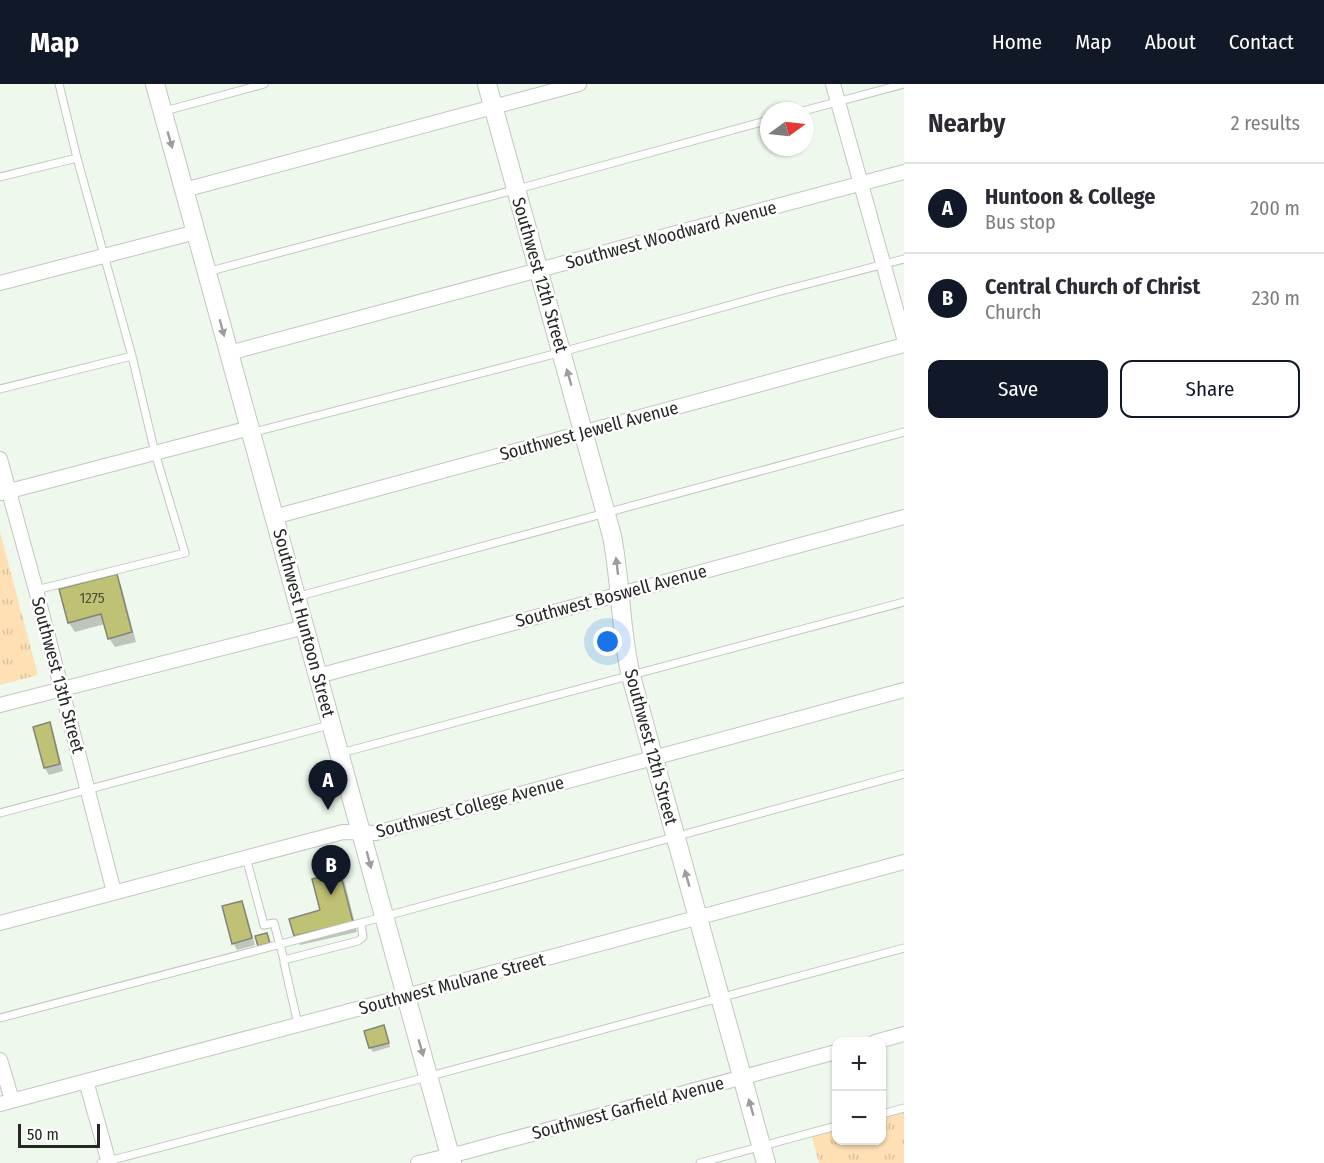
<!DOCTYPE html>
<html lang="en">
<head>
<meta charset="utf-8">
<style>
	:root { --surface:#fff; --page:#f7f7f7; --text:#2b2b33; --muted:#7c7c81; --line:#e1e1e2; --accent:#111827 }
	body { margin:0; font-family:"Fira Sans Condensed",sans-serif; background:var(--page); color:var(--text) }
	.controls { position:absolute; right:18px; bottom:18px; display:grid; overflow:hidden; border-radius:12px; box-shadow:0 2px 4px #0004 }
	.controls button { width:54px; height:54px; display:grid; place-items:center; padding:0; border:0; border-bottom:2px solid var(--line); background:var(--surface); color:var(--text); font:30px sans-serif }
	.compass { position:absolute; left:760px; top:18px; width:54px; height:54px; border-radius:50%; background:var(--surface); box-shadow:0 2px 4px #0004; rotate:75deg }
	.scale { position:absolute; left:18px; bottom:15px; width:82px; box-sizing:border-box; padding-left:6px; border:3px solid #252824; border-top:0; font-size:16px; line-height:21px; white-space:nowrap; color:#252824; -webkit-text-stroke:4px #fff; paint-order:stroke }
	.you { position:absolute; left:608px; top:558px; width:21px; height:21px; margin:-15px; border:4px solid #fff; border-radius:50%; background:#1a73e8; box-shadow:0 0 0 9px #1a73e833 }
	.badge { display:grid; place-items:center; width:39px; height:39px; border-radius:50%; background:var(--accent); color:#fff; font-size:20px; font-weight:700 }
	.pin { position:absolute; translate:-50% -50px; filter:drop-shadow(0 2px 3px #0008) }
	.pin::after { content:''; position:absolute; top:32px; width:21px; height:18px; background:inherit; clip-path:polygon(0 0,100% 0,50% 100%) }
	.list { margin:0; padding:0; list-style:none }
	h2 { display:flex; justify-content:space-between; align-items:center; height:78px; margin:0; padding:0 24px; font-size:26px }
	h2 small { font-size:20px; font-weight:400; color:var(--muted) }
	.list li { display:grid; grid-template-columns:39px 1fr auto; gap:18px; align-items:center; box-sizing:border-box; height:90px; padding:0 24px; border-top:2px solid var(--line) }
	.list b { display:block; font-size:22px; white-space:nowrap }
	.list p { margin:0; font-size:20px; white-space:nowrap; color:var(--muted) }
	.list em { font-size:20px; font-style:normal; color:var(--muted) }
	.actions { display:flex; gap:12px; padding:18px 24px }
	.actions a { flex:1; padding:14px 0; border:2px solid var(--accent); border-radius:12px; text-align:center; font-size:21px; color:var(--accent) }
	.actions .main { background:var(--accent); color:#fff }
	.map { position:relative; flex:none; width:904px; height:1079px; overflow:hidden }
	header { display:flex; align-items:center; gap:36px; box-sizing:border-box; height:84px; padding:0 30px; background:var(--accent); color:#fff }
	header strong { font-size:28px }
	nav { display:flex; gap:33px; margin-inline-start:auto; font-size:21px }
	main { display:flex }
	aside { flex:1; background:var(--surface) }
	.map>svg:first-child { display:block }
	.park { fill:url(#park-tufts) }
	.shadow { fill:#0003 }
	.building { fill:#bfc175; stroke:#848578; stroke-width:1.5 }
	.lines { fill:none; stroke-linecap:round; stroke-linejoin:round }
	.lane-casing { stroke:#c0c9be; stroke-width:9 }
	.street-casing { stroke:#c0c9be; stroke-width:16 }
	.secondary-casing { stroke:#c0c9be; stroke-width:20 }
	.lane { stroke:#fff; stroke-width:7 }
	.street { stroke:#fff; stroke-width:14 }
	.secondary { stroke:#fff; stroke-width:18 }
	.oneway { fill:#9d9e9c }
	.labels { text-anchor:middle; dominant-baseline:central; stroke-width:5; stroke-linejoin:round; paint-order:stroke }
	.number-label { font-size:15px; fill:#4c4e38 }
	.street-label { font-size:18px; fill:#252824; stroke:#fff }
</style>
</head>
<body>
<header>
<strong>Map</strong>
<nav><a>Home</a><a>Map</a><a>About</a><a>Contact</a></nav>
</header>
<main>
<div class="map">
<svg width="904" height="1079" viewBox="0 0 904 1079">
	<defs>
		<pattern id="park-tufts" width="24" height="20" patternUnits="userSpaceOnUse" patternTransform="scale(1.5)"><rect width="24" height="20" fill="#fee0b4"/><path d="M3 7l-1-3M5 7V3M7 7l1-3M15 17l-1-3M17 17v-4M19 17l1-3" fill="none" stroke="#dac09b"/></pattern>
	</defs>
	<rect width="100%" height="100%" fill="#eef8ec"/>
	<path class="park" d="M0,448l38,143 -38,10z
		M904,1025v54h-85l-8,-29 25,-6v12h46v-25z"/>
	<path class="shadow" d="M116,491l5,10 15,57 -21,5 -6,-9 -4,-14 -30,8 -6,-9 -8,-33z
		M49,640l4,7 10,40 -14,4 -4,-7 -10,-40z
		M339,790l6,9 12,49 -57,13 -5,-9 26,-25z
		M241,818l4,7 10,36 -18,5 -4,-7z
		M386,947l4,16 -17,5 -3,-4z"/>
	<path class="building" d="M117,490l15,58 -24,7 -7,-25 -33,9 -9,-34z
		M50,638l10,42 -16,4 -11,-41z
		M340,788l13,50 -59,14 -5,-17 31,-9 -8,-31z
		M242,817l10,37 -20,6 -10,-38z
		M267,849l3,10 -12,3 -3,-10z
		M384,941l5,18 -20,5 -5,-17z"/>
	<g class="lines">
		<g class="lane-casing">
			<path id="lane" d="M165,27l99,-27
				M803,27l101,-27
				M0,93l77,-19
				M207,188l318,-85 244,-67
				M0,305l132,-33
				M251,349l311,-81 215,-60 127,-33
				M36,506l149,-37 -30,-100 -23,-97 -55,-198 -18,-74
				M296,513l608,-165
				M341,669l563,-151
				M0,729l329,-88
				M246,773l18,68 10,-2 10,37
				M0,934l368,-97 536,-147
				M298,940l-14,-61v-3l74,-19 5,-4 -2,-14
				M882,1030l22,-6
				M101,1079l311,-82 492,-133
				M700,1079l136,-37"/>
		</g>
		<g class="street-casing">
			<path id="street" d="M833,0l71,254
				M184,106l395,-106
				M0,199l196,-51
				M229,269l675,-181
				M0,375l36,131 78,302
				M2,409l248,-65
				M274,433l630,-172
				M318,592l586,-159
				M0,621l305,-78
				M0,839l343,-91 33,1 528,-143
				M875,958l29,-8
				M0,976l12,40
				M86,997l23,82
				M0,1020l406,-108 498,-134
				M418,1079l47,-11 371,-100"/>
		</g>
		<g class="secondary-casing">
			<path id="secondary" d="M155,0l297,1079
				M487,0l125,452c9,46 8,94 19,140l135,487"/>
		</g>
		<use href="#lane" class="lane"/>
		<use href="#street" class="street"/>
		<use href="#secondary" class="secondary"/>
	</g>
	<defs><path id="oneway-solid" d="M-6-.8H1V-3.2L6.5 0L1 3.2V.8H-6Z" transform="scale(1.5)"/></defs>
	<g class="oneway">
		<use href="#oneway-solid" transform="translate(170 56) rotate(74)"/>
		<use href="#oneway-solid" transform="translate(222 244) rotate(75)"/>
		<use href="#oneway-solid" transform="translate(569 293) rotate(-106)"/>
		<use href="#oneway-solid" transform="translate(617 482) rotate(-97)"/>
		<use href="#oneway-solid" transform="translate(369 776) rotate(75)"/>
		<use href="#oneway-solid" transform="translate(687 794) rotate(-106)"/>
		<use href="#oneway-solid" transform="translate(421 964) rotate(74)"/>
		<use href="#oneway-solid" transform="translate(751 1023) rotate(-106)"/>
	</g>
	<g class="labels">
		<g class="number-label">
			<text x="92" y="514">1275</text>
		</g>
		<g class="street-label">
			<text transform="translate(671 151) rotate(-15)">Southwest Woodward Avenue</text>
			<text transform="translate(540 191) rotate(74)">Southwest 12th Street</text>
			<text transform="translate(589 347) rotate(-15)">Southwest Jewell Avenue</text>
			<text transform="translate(611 512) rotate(-15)">Southwest Boswell Avenue</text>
			<text transform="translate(304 539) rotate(75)">Southwest Huntoon Street</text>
			<text transform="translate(58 591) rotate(75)">Southwest 13th Street</text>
			<text transform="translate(651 663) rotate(75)">Southwest 12th Street</text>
			<text transform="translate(470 723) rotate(-15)">Southwest College Avenue</text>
			<text transform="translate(452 900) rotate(-15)">Southwest Mulvane Street</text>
			<text transform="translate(628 1024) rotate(-15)">Southwest Garfield Avenue</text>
		</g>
	</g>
</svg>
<div class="controls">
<button>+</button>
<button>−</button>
</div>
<svg class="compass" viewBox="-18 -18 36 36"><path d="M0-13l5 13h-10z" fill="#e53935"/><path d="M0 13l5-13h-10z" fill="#7c7c81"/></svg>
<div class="scale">50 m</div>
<div class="you"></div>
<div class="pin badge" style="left:328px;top:726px">A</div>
<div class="pin badge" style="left:331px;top:811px">B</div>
</div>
<aside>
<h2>Nearby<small>2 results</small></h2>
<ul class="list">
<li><span class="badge">A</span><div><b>Huntoon &amp; College</b><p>Bus stop</p></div><em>200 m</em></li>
<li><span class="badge">B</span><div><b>Central Church of Christ</b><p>Church</p></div><em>230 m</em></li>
</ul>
<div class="actions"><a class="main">Save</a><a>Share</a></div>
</aside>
</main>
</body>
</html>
